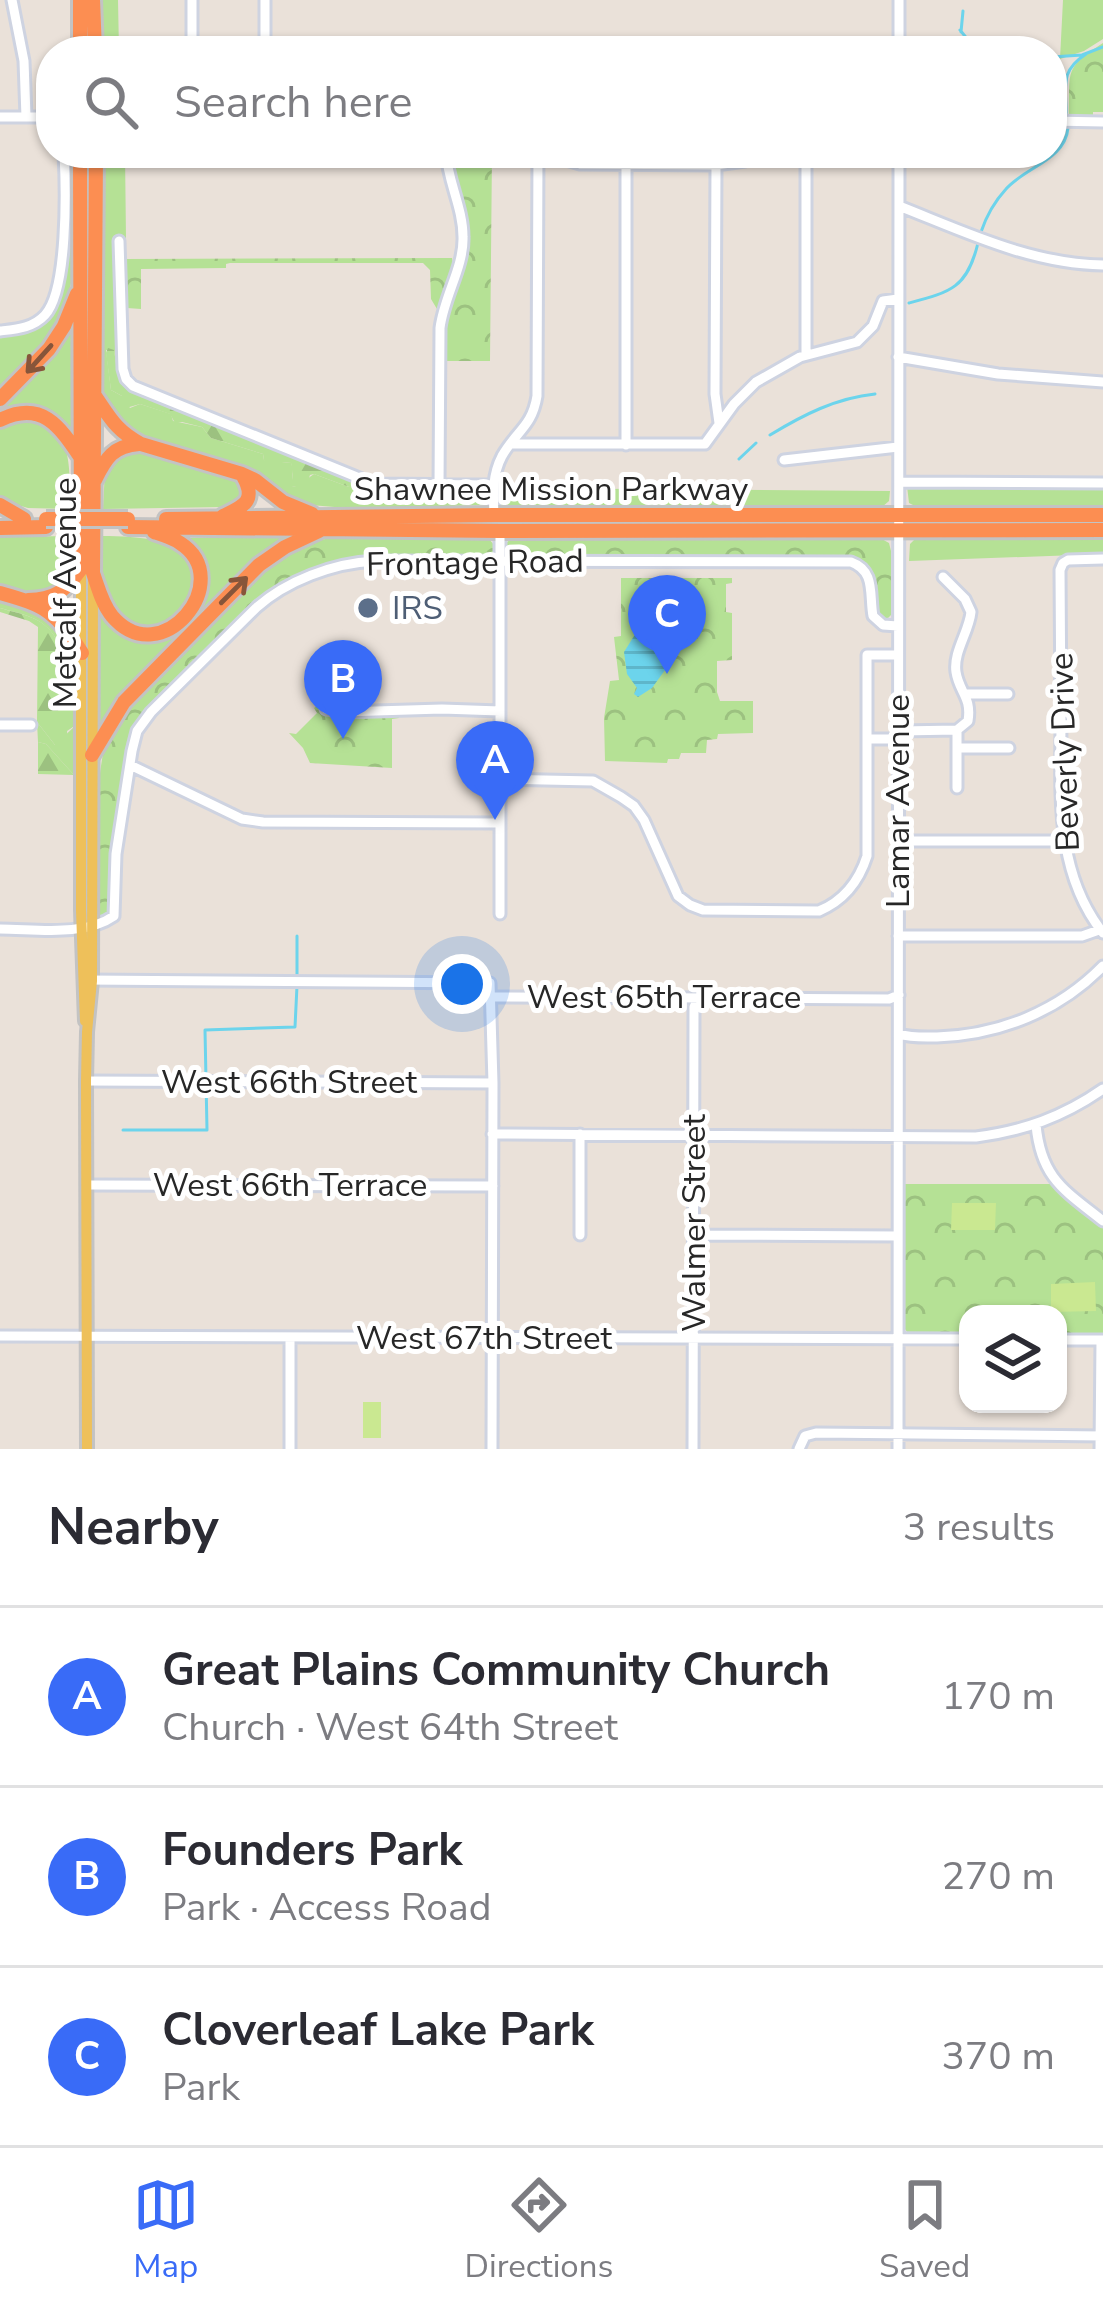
<!DOCTYPE html>
<html lang="en">
<head>
<meta charset="utf-8">
<style>
	:root { --surface:#fff; --page:#f2f2f3; --text:#2b2b33; --muted:#7c7c81; --line:#e1e1e2; --accent:#396bf7 }
	body { margin:0; font-family:"Nunito Sans",sans-serif; background:var(--page); color:var(--text) }
	.controls { position:absolute; right:36px; bottom:36px; display:grid; overflow:hidden; border-radius:24px; box-shadow:0 3px 9px #0004 }
	.controls button { width:108px; height:108px; display:grid; place-items:center; padding:0; border:0; border-bottom:3px solid var(--line); background:var(--surface); color:var(--text); font:60px sans-serif }
	.you { position:absolute; left:462px; top:984px; width:42px; height:42px; margin:-30px; border:9px solid #fff; border-radius:50%; background:#1a73e8; box-shadow:0 0 0 18px #1a73e833 }
	.badge { display:grid; place-items:center; width:78px; height:78px; border-radius:50%; background:var(--accent); color:#fff; font-size:39px; font-weight:700 }
	.pin { position:absolute; translate:-50% -99px; filter:drop-shadow(0 3px 6px #0008) }
	.pin::after { content:''; position:absolute; top:63px; width:42px; height:36px; background:inherit; clip-path:polygon(0 0,100% 0,50% 100%) }
	.list { margin:0; padding:0; list-style:none }
	h2 { display:flex; justify-content:space-between; align-items:center; height:156px; margin:0; padding:0 48px; font-size:51px }
	h2 small { font-size:39px; font-weight:400; color:var(--muted) }
	.list li { display:grid; grid-template-columns:78px 1fr auto; gap:36px; align-items:center; box-sizing:border-box; height:180px; padding:0 48px; border-top:3px solid var(--line) }
	.list b { display:block; font-size:45px; white-space:nowrap }
	.list p { margin:0; font-size:39px; white-space:nowrap; color:var(--muted) }
	.list em { font-size:39px; font-style:normal; color:var(--muted) }
	.icon { flex:none; width:66px; height:66px; fill:none; stroke:currentColor; stroke-width:2; stroke-linecap:round; stroke-linejoin:round }
	.map { position:relative; flex:none; width:1103px; height:1449px; overflow:hidden }
	.search { position:absolute; background:var(--surface); box-shadow:0 3px 9px #0004; left:36px; right:36px; top:36px; height:132px; display:flex; align-items:center; gap:30px; box-sizing:border-box; padding:0 42px; border-radius:48px; color:var(--muted); font-size:45px }
	.sheet { height:696px; background:var(--surface) }
	nav { display:flex; justify-content:space-around; align-items:center; box-sizing:border-box; height:168px; border-top:3px solid var(--line); background:var(--surface); font-size:33px; color:var(--muted) }
	nav a { display:grid; justify-items:center; gap:6px }
	nav .on { color:var(--accent) }
	.map>svg:first-child { display:block }
	.grass { fill:#b5e195; fill-rule:evenodd }
	.forest { fill:url(#forest-firs) }
	.park { fill:url(#park-crowns) }
	.pitch { fill:#cae891 }
	.water { fill:url(#water-rules) }
	.lines { fill:none; stroke-linecap:round; stroke-linejoin:round }
	.stream { stroke:#6cd4ec; stroke-width:3 }
	.minor-casing { stroke:#ced3e1; stroke-width:15 }
	.major-casing { stroke:#c3c3c3; stroke-width:16 }
	.highway-casing { stroke:#c3c3c3; stroke-width:20 }
	.minor { stroke:#fff; stroke-width:9 }
	.major { stroke:#eec05a; stroke-width:10 }
	.highway { stroke:#fc8e52; stroke-width:14 }
	.highway-bridge-casing { stroke:#c3c3c3; stroke-width:20; stroke-linecap:butt }
	.highway-bridge { stroke:#fc8e52; stroke-width:14 }
	.oneway { stroke:#87553a }
	.service-dot { fill:#5c6f8a; stroke:#fff; stroke-width:4.5 }
	.labels { text-anchor:middle; dominant-baseline:central; stroke-width:10; stroke-linejoin:round; paint-order:stroke }
	.street-label { font-size:33px; fill:#272727; stroke:#fff }
	.service-label { font-size:33px; fill:#4e5e75; stroke:#fff; text-anchor:start }
</style>
</head>
<body>
<div class="map">
<svg width="1103" height="1449" viewBox="0 0 1103 1449">
	<defs>
		<pattern id="forest-firs" width="22" height="20" patternUnits="userSpaceOnUse" patternTransform="scale(3)"><rect width="22" height="20" fill="#b5e195"/><path d="M5 1l3.5 6h-7zM16 11l3.5 6h-7z" fill="#9cc180"/></pattern>
		<pattern id="park-crowns" width="20" height="18" patternUnits="userSpaceOnUse" patternTransform="scale(3)"><rect width="20" height="18" fill="#b5e195"/><path d="M2 6a3 3 0 1 1 6 0M12 15a3 3 0 1 1 6 0" fill="none" stroke="#9cc180"/></pattern>
		<pattern id="water-rules" width="6" height="5" patternUnits="userSpaceOnUse" patternTransform="scale(3)"><rect width="6" height="5" fill="#6cd4ec"/><path d="M0 2.5h6" fill="none" stroke="#5eb6ca"/></pattern>
	</defs>
	<rect width="100%" height="100%" fill="#eae1d9"/>
	<path class="grass" d="M101,0h17l1,51h-18z
		M1063,0h40v39l-19,12 -24,8z
		M67,153h5c0,53 11,130 -16,176 -13,24 -37,44 -56,64v-58c22,-2 50,-22 61,-42z
		M104,153h21l1,86 -12,1 3,123 6,19 267,106 92,1 5,5 -3,11 -125,4 -61,-5 -56,-36 -102,-31c-21,-10 -35,-29 -39,-52zM106,350h8l4,27 13,14 223,91 -5,5 -35,-13 -18,13 -4,-1 1,-17 -2,-6 -27,-3 -1,-6 -52,-16 -9,-11 -29,-6 -2,-7 -31,-10 -10,4 -8,-12 -11,-6z
		M74,311v125l-12,-13 -62,-9v-9z
		M21,418c55,6 48,48 49,91l-42,-1 -28,-8v-75z
		M122,451c40,-1 80,17 117,29l5,15 -6,9 -14,3 -121,2 2,-40z
		M1103,485v23h-184l-10,-5 -2,-17z
		M498,488l392,3 -1,10 -7,6 -379,-1 -5,-4z
		M70,536l-2,41 -11,13 -28,4 -29,-7v-50z
		M102,536c18,0 39,1 57,5 62,14 33,101 -22,85 -15,-4 -26,-18 -31,-33 -5,-18 -3,-39 -4,-57z
		M295,536l-198,204 1,-132 58,29 46,-41 -19,-58z
		M1103,536v18l-194,7 1,-17 6,-6z
		M0,599l42,12 25,28 5,23c-10,-9 -11,-14 -17,-25 -12,-20 -34,-23 -55,-29z
		M37,722l18,23 21,-20 1,50h-3l-28,-31 -8,-2z"/>
	<path class="forest" d="M108,348l6,2 4,27 13,14 223,91 1,4 -6,1 -35,-13 -4,1 -3,9 -6,4 -10,-2 2,-12 -2,-11 -10,-1 -3,6 -4,1 -10,-9 -1,-6 -52,-16 -9,-11 -20,-5 -7,1 -5,-9 -30,-10 -14,4 -4,-7v-5l-11,-6 -5,-37z
		M43,556l15,1c-1,16 -10,16 -21,25l-17,-4 -4,-13 2,-3h12z
		M0,608c20,6 44,9 55,29 6,11 7,16 17,25l4,63 -9,6 1,11 -7,5 -6,-2 -18,-23 1,-95 -9,-6 -29,-9z
		M38,742l8,2 28,31 -36,-1z"/>
	<path class="park" d="M1103,43v69h-10v3h-24c1,-45 -5,-47 34,-72z
		M448,153h44l-2,208h-47l2,-50 19,-54z
		M452,258l1,5 -16,46 -6,-10 -1,-29 -7,-7h-193l-4,1v4l-85,1v40l-14,-1 -3,-3v-46z
		M412,536l77,3 6,7v5l-7,6 -119,-1 -19,3 -76,28 -137,134 -9,22 -18,114v52l-6,7 -6,-1 -2,-88 3,-48 4,-26 18,-39 151,-153 34,-17 19,-5z
		M539,537l341,1 9,5 2,8v64l-6,6c-23,-18 5,-48 -31,-63l-340,-1 -9,-5 1,-9 6,-5z
		M621,578h111v5l-6,1v28l6,1v47l-15,1v31l3,9h33v32l-35,1 -1,5 -10,1 -1,13h-25l-2,6h-11l-1,4 -62,-2 -1,-43 6,-37 9,-1 -5,-43 7,-1z
		M317,706l10,6 70,2 2,4 -7,1v49l-82,-5 -7,-15 -14,-15 7,1 21,-21 -3,-5z
		M903,1184h150l50,43v108h-45v-21h-90v21l-60,-2 -4,-5z"/>
	<path class="pitch" d="M952,1203h44l-1,27h-44z
		M1095,1282l1,29 -45,1v-28z
		M363,1402h18v36h-18z"/>
	<path class="water" d="M697,599l5,12 -4,18 -17,19 -29,40 -14,9 -4,-3 3,-6 -10,-14 -3,-22 15,-24 8,-24 10,-5z"/>
	<g class="lines">
		<path class="stream" d="M960,30l17,21
			M961,32l2,-21
			M1052,57l30,-2 21,-8
			M1066,113c0,-28 -6,-42 20,-59
			M981,232c5,-15 14,-31 25,-43 19,-22 59,-29 62,-61
			M909,303c42,-11 58,-15 69,-60
			M770,435c33,-20 66,-37 105,-41
			M739,459l17,-16
			M297,936v40
			M123,1130h84l-2,-100 90,-3 2,-41"/>
		<g class="minor-casing">
			<path id="minor" d="M12,0l12,61 2,56
				M899,0v51
				M192,51v-51
				M265,51v-51
				M0,117h51
				M1052,121l51,1
				M543,153l37,11 136,1 29,-4 21,-8
				M806,153v202
				M716,165l-1,229 4,29
				M899,206c66,26 132,58 204,59
				M119,241l4,128 3,10 7,7 241,98 119,1
				M0,331c17,-2 33,-3 45,-16 23,-25 21,-126 19,-162
				M898,357l100,17 105,8
				M511,444h194l29,-40 22,-22 44,-25 57,-15 16,-16 10,-25 15,-2
				M626,445v-281
				M784,460l114,-13
				M899,482l204,1
				M439,485l1,-157c4,-32 24,-61 23,-91 0,-29 -15,-55 -17,-84
				M494,515c-1,-21 -2,-40 8,-59 14,-25 30,-29 35,-60l1,-243
				M1103,559l-35,1 -5,3 -3,7c0,50 1,99 1,149 0,74 -7,152 42,214
				M966,694h42
				M326,709l16,3 100,-3 58,2
				M0,725h31
				M957,730v58
				M900,731l57,-1 11,-9c4,-24 -9,-29 -12,-49 -3,-20 13,-40 15,-60l-6,-13 -22,-22
				M867,739h33
				M958,748h51
				M130,765l112,54 21,3 237,1
				M500,779l93,2 28,16 13,9 10,14 34,76 12,9 13,5 116,1c24,-10 40,-30 48,-55v-201h31
				M899,841h165
				M500,914v-383
				M0,929c36,0 84,8 114,-13l2,-62 16,-103 5,-20 14,-19 105,-104c30,-27 77,-45 119,-47l476,1c25,9 18,33 22,54l10,9 15,1
				M898,936h184l17,-6
				M86,980l404,3 3,100 -1,366
				M492,997l397,2 10,-4
				M899,1034c13,4 25,3 38,3 63,-2 122,-26 166,-71
				M86,1081l407,2
				M1036,1125c5,53 28,65 67,96
				M492,1134l484,3c47,-6 87,-20 127,-48
				M87,1185l406,1
				M580,1235v-101
				M695,1235l203,1
				M0,1336l968,3
				M290,1337v112
				M1058,1340h45
				M693,1449l1,-442 4,-9
				M799,1449l6,-13 11,-3 287,3
				M898,1449l1,-1296
				M1100,1449l1,-109"/>
		</g>
		<g class="major-casing">
			<path id="major" d="M81,569v341l4,111
				M87,1449l-1,-368 1,-49 5,-51 1,-399"/>
		</g>
		<g class="highway-casing">
			<path id="highway" d="M80,0v51
				M93,0l2,51
				M96,153l-3,420c5,14 9,31 19,43 49,58 126,-36 68,-73 -7,-5 -17,-8 -26,-11
				M93,393c17,24 21,36 48,51l101,30 13,6 28,22 29,12
				M0,399l49,-50 15,-23 13,-32
				M0,420c42,-21 60,7 81,38
				M95,480c11,-22 18,-34 44,-36
				M0,505l24,14
				M223,516c21,-10 34,-15 20,-40
				M166,519l328,-4h609
				M128,527l372,4 603,-1
				M0,528l46,-1
				M0,593c47,13 56,19 82,60
				M28,600c27,0 37,-9 53,-31l-1,-416
				M92,755l32,-53 135,-137 26,-18 34,-16"/>
		</g>
		<use href="#minor" class="minor"/>
		<use href="#major" class="major"/>
		<use href="#highway" class="highway"/>
		<g class="highway-bridge-casing">
			<path id="highway-bridge" d="M46,519h82"/>
		</g>
		<use href="#highway-bridge" class="highway-bridge"/>
	</g>
	<defs><path id="oneway-shaft" d="M-6 0H5M1.5-3L5.5 0L1.5 3" fill="none" stroke-width="1.6" stroke-linecap="round" stroke-linejoin="round" transform="scale(3)"/></defs>
	<g class="oneway">
		<use href="#oneway-shaft" transform="translate(39 359) rotate(132)"/>
		<use href="#oneway-shaft" transform="translate(234 590) rotate(-45)"/>
	</g>
	<circle class="service-dot" cx="368" cy="608" r="12"/>
	<g class="labels">
		<g class="street-label">
			<text x="551" y="489">Shawnee Mission Parkway</text>
			<text transform="translate(475 563) rotate(-1)">Frontage Road</text>
			<text transform="translate(65 593) rotate(-90)">Metcalf Avenue</text>
			<text transform="translate(1065 752) rotate(-92)">Beverly Drive</text>
			<text transform="translate(898 801) rotate(-90)">Lamar Avenue</text>
			<text x="664" y="997">West 65th Terrace</text>
			<text x="289" y="1082">West 66th Street</text>
			<text x="290" y="1185">West 66th Terrace</text>
			<text transform="translate(694 1223) rotate(-90)">Walmer Street</text>
			<text x="484" y="1338">West 67th Street</text>
		</g>
		<g class="service-label">
			<text x="392" y="608">IRS</text>
		</g>
	</g>
</svg>
<div class="controls">
<button><svg class="icon" aria-label="layers" viewBox="0 0 24 24"><path d="M12 4l9 5-9 5-9-5zM3 14l9 5 9-5"/></svg></button>
</div>
<div class="you"></div>
<div class="pin badge" style="left:495px;top:820px">A</div>
<div class="pin badge" style="left:343px;top:739px">B</div>
<div class="pin badge" style="left:667px;top:674px">C</div>
<div class="search"><svg class="icon" aria-label="search" viewBox="0 0 24 24"><circle cx="10" cy="10" r="6"/><path d="M15 15l6 6"/></svg>Search here</div>
</div>
<section class="sheet">
<h2>Nearby<small>3 results</small></h2>
<ul class="list">
<li><span class="badge">A</span><div><b>Great Plains Community Church</b><p>Church · West 64th Street</p></div><em>170 m</em></li>
<li><span class="badge">B</span><div><b>Founders Park</b><p>Park · Access Road</p></div><em>270 m</em></li>
<li><span class="badge">C</span><div><b>Cloverleaf Lake Park</b><p>Park</p></div><em>370 m</em></li>
</ul>
</section>
<nav>
<a class="on"><svg class="icon" aria-label="map" viewBox="0 0 24 24"><path d="M3 6l6-2 6 2 6-2v14l-6 2-6-2-6 2zM9 4v14M15 6v14"/></svg>Map</a>
<a><svg class="icon" aria-label="directions" viewBox="0 0 24 24"><path d="M12 3l9 9-9 9-9-9zM9 14v-3h6M13 9l2 2-2 2"/></svg>Directions</a>
<a><svg class="icon" aria-label="saved" viewBox="0 0 24 24"><path d="M7 4h10v16l-5-4-5 4z"/></svg>Saved</a>
</nav>
</body>
</html>
